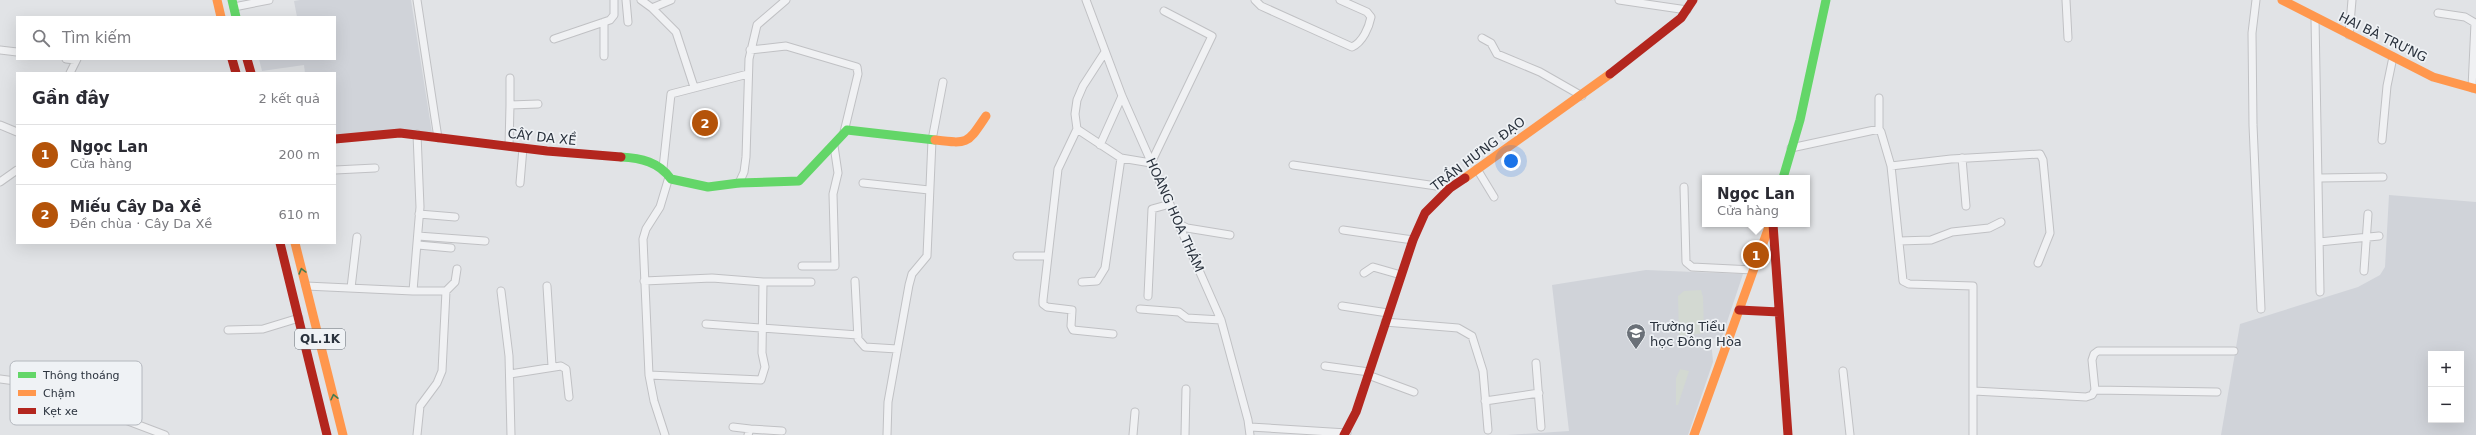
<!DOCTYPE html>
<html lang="vi">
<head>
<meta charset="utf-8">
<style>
	:root { --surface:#fff; --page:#f7f7f7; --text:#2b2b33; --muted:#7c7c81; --line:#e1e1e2; --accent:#b45309 }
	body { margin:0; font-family:"DejaVu Sans",sans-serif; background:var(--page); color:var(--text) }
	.controls { position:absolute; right:12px; bottom:12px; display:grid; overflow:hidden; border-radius:0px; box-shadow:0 4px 16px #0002 }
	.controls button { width:36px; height:36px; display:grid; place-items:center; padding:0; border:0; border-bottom:1px solid var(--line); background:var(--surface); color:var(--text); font:20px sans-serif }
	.you { position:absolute; left:1511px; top:161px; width:14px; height:14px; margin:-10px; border:3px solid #fff; border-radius:50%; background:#1a73e8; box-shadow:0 0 0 6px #1a73e833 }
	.badge { display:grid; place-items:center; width:26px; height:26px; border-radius:50%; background:var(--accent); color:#fff; font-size:13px; font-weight:700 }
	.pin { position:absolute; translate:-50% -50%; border:2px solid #fff; box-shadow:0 1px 4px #0006 }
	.popup { position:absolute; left:1702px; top:175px; width:108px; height:52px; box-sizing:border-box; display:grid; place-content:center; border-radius:0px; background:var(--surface); filter:drop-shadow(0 1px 3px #0005); font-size:13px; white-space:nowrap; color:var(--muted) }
	.popup b { font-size:15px; color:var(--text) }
	.popup::after { content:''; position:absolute; left:50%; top:100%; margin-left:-8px; border:8px solid transparent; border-top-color:var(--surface) }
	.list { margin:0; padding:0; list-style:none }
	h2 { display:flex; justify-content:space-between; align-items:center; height:52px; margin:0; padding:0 16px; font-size:17px }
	h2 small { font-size:13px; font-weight:400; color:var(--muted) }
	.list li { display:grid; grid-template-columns:26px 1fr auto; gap:12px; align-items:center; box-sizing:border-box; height:60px; padding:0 16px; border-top:1px solid var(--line) }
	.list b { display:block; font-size:15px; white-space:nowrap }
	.list p { margin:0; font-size:13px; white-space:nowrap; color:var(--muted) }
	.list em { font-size:13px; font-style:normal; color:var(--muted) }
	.icon { flex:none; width:22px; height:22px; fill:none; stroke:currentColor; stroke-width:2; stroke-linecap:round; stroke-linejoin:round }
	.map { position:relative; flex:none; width:2476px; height:435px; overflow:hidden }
	.search { position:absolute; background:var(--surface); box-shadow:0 4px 16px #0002; left:16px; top:16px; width:320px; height:44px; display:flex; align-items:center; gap:10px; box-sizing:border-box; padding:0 14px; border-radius:0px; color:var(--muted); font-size:15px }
	.panel { position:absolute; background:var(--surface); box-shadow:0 4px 16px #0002; left:16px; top:72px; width:320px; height:172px; border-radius:0px }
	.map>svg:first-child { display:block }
	.built { fill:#d0d3d9; fill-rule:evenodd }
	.green { fill:#d3d9d2 }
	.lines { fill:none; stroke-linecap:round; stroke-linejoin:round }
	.street-casing { stroke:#c0c1c4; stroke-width:9 }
	.street { stroke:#f0f1f3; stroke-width:7 }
	.fast { stroke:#63d668; stroke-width:9 }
	.slow { stroke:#ff974d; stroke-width:9 }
	.jam { stroke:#b3261e; stroke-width:9 }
	.oneway { stroke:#447c50 }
	.labels { text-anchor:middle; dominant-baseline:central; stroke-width:3.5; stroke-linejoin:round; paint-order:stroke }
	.shield { fill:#eff2f5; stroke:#656c74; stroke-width:1 }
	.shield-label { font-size:12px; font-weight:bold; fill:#2a323d }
	.street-label { font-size:13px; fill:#2a323d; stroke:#eff2f5 }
	.poi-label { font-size:13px; fill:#2a323d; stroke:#eff2f5; text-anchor:start }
	.key { fill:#eff2f5; stroke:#b4b8be; stroke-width:1 }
	.key-label { font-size:11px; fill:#2a323d }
</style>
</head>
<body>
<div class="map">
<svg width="2476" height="435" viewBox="0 0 2476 435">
	<rect width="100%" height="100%" fill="#e1e3e6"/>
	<path class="built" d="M300,0h111l21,133 -97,2v-62h-30l-1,-8 -42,6 -3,-12h76v-42h-38l-3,-16z
		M2389,195l87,7v233h-255l19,-111 118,-37 22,-12 5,-8zM2431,354h30v66h-30z
		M1646,270l97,4 -21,63 -11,2 2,23 -25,73h-181l62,-4 -17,-146z"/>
	<path class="green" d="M1701,290l2,7 1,36 -23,3 -2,-2 -1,-38 6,-5z
		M1680,369l9,2 -11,34h-2v-27z"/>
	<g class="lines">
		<g class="street-casing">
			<path id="street" d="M417,0l21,138
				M626,0l2,22
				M641,0l11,8 19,-8
				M1086,0l36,96 99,224 27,100 2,15
				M1255,0l6,6 91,41c11,-5 17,-20 19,-30l-4,-5 -27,-12
				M1619,0l68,10
				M2066,0l2,38
				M2256,0l-4,33 1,92 8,184
				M234,7l35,-7
				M652,8l24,24 18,55
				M2438,13l27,4 10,6 -3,65
				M2315,18l5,274
				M2349,35l3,-35
				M1482,38l9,5 6,11 43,18 42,24
				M554,39l56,-19 4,-5v-15
				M0,50l17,2
				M750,50l36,-4 71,21 1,7 -14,58
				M1105,52l-22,34 -6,14 -2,14 2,15 -19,40 -15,131v4l4,3 25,3 -1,16 2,4 40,4
				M604,56v-34
				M66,59l9,1
				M70,73l7,-14
				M510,78v27
				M1879,98v31
				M0,125l17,7
				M1077,129l44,29 30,5 61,-127 -48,-25
				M2382,140l5,-54 6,-29
				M1100,145l22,-49
				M509,146l1,-41 28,-1
				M1791,148l88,-19 2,3 10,34 12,115 6,3 64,2v149
				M1962,158l4,48
				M1293,165l157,23
				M1891,166l60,-7 89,-5 3,6 7,73 -12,30
				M663,168l8,-74 77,-20
				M1477,169l17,28
				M335,170l40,-2
				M2320,178l63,-1
				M0,182l17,-12
				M520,183l3,-35
				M739,183l5,-11 2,-15 3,-98 8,-34 29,-25
				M863,183l66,7
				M1684,187l2,75 6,5 61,3
				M419,214l36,3
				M1179,224l8,4 43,7
				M1343,230l70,10
				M418,236l67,5
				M1899,241l32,-1 21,-8 37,-4 12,-6
				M2319,242l60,-6
				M418,245l33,3
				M1017,256h31
				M802,266h33l-2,-72 5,-21 -4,-27
				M2364,271l4,-57
				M1364,273l9,-6 28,8
				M644,281l68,-3 51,4 -1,71 3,14 -4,13 -112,-5
				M855,281l3,58 7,8 32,2
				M763,282h48
				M1082,282l15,-1 8,-13 16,-110
				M306,286l107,5 7,-84 -3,-73
				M547,286l5,80
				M351,288l6,-51
				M413,291h33l9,-9 2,-13
				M501,291l8,65 2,79
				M1148,296l4,-87 18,-5
				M1342,306l46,7
				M1140,309l39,3 8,6 34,2
				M1385,322l73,6 14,8 11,35 5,59
				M706,324l152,11
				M228,330l35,-1 36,-11
				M1536,363l5,64
				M1325,366l44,6
				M1843,371l7,64
				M510,374l51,-8 5,3 3,28
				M1368,375l46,17
				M0,379l23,3 61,18 44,21 37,14
				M1974,391l112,6 6,-2 3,-5
				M2217,392l-122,-2 -3,-30 2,-6 4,-3h136
				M1485,401l54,-8
				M733,427l17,2
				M1250,427l97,6 -1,2
				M417,435l3,-29 17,-23 5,-12 4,-80
				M665,435l-11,-34 -5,-26 -6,-136 3,-10 14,-22 9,-30
				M748,435l2,-6 32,2
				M887,435l1,-33 21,-117 3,-11 15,-18 5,-116 11,-58
				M1133,435l2,-23
				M1185,435l1,-46"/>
		</g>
		<use href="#street" class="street"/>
		<path class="fast" d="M232,0l4,17
			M621,157c20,1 38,5 50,22l37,8 31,-4 60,-2 48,-51 88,10
			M1783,178l17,-58 26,-120"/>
		<path class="slow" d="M217,0l4,17
			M2282,0l151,77 43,12
			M935,140c34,4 32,4 51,-24
			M1465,178l145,-104
			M295,243l48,192
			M1694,435l76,-211"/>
		<path class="jam" d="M232,59l4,14
			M247,59l4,14
			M1610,74l71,-56 12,-18
			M335,139l65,-6 147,18 74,6
			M1773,224l15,211
			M280,243l47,192
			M1739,310l40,2
			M1344,435l12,-23 57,-172 12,-27 25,-25 15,-10"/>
	</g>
	<defs><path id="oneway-chevron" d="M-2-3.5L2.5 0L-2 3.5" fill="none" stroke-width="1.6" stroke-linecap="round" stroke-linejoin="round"/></defs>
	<g class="oneway">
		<use href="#oneway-chevron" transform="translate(302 271) rotate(-105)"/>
		<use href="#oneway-chevron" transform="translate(334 397) rotate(-103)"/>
	</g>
	<defs>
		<g id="school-pin" transform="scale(1)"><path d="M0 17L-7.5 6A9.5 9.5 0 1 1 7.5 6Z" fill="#6a7078" stroke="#eff2f5"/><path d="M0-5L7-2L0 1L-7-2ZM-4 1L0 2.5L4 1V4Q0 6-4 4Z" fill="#fff"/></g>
	</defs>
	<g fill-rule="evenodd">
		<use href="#school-pin" x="1636" y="333"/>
	</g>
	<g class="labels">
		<rect class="shield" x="295" y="329" width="50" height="20" rx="3"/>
		<g class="shield-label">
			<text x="320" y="339">QL.1K</text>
		</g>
		<g class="street-label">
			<text transform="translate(2383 37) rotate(26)">HAI BÀ TRƯNG</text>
			<text transform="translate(542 137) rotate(6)">CÂY DA XỀ</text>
			<text transform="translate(1478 154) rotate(-37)">TRẦN HƯNG ĐẠO</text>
			<text transform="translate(1175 215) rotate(66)">HOÀNG HOA THÁM</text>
		</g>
		<g class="poi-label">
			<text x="1650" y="326">Trường Tiểu<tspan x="1650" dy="15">học Đông Hòa</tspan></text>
		</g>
	</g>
	<rect x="10" y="361" width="132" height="64" rx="6" class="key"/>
	<rect x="18" y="372" width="18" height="6" fill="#63d668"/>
	<rect x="18" y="390" width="18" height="6" fill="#ff974d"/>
	<rect x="18" y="408" width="18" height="6" fill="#b3261e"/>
	<g class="key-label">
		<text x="43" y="379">Thông thoáng</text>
		<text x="43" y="397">Chậm</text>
		<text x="43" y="415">Kẹt xe</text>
	</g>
</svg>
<div class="controls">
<button>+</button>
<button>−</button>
</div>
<div class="you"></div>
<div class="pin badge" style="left:1756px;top:255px">1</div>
<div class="popup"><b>Ngọc Lan</b>Cửa hàng</div>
<div class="pin badge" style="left:705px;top:123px">2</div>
<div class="search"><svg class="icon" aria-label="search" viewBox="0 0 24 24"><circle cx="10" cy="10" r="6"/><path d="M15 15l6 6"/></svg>Tìm kiếm</div>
<section class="panel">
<h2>Gần đây<small>2 kết quả</small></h2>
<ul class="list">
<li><span class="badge">1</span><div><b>Ngọc Lan</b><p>Cửa hàng</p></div><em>200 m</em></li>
<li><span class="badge">2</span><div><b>Miếu Cây Da Xề</b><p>Đền chùa · Cây Da Xề</p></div><em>610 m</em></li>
</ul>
</section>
</div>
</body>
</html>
